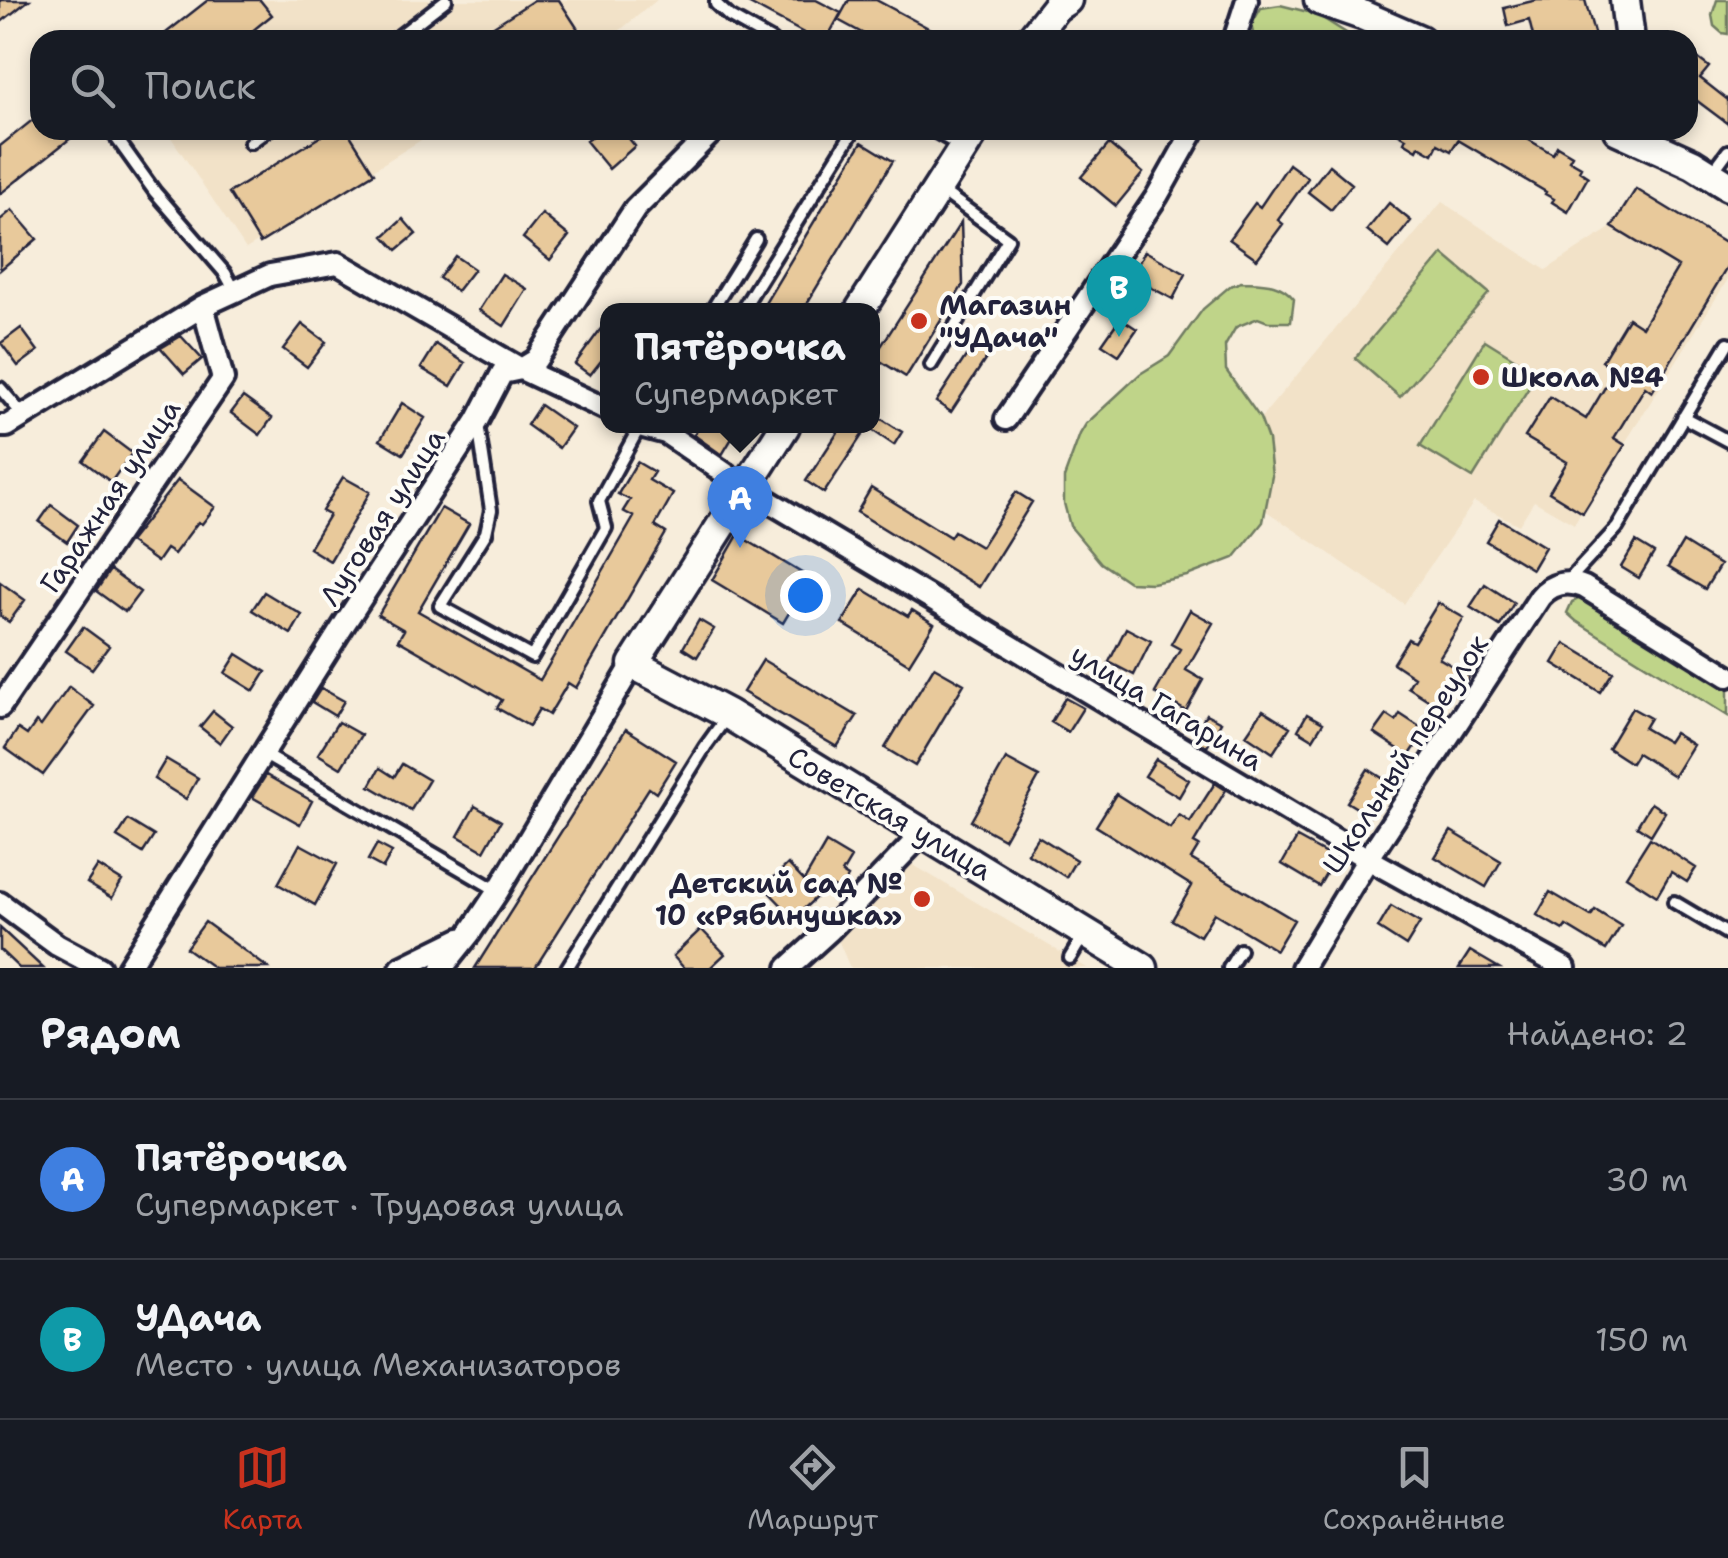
<!DOCTYPE html>
<html lang="ru">
<head>
<meta charset="utf-8">
<style>
	:root { --surface:#171b24; --page:#20242c; --text:#f1f3f6; --muted:#9ea1a6; --line:#363941; --accent:#c8321e }
	body { margin:0; font-family:"Shantell Sans",sans-serif; background:var(--page); color:var(--text) }
	.you { position:absolute; left:805px; top:595px; width:35px; height:35px; margin:-25px; border:8px solid #fff; border-radius:50%; background:#1a73e8; box-shadow:0 0 0 15px #1a73e833 }
	.badge { display:grid; place-items:center; width:65px; height:65px; border-radius:50%; background:var(--accent); color:#fff; font-size:32px; font-weight:700 }
	.pin { position:absolute; translate:-50% -82px; filter:drop-shadow(0 2px 5px #0008) }
	.pin::after { content:''; position:absolute; top:52px; width:35px; height:30px; background:inherit; clip-path:polygon(0 0,100% 0,50% 100%) }
	.popup { position:absolute; left:600px; top:303px; width:280px; height:130px; box-sizing:border-box; display:grid; place-content:center; border-radius:20px; background:var(--surface); filter:drop-shadow(0 2px 8px #0005); font-size:32px; white-space:nowrap; color:var(--muted) }
	.popup b { font-size:38px; color:var(--text) }
	.popup::after { content:''; position:absolute; left:50%; top:100%; margin-left:-20px; border:20px solid transparent; border-top-color:var(--surface) }
	.list { margin:0; padding:0; list-style:none }
	h2 { display:flex; justify-content:space-between; align-items:center; height:130px; margin:0; padding:0 40px; font-size:42px }
	h2 small { font-size:32px; font-weight:400; color:var(--muted) }
	.list li { display:grid; grid-template-columns:65px 1fr auto; gap:30px; align-items:center; box-sizing:border-box; height:160px; padding:0 40px; border-top:2px solid var(--line) }
	.list b { display:block; font-size:38px; white-space:nowrap }
	.list p { margin:0; font-size:32px; white-space:nowrap; color:var(--muted) }
	.list em { font-size:32px; font-style:normal; color:var(--muted) }
	.icon { flex:none; width:55px; height:55px; fill:none; stroke:currentColor; stroke-width:2; stroke-linecap:round; stroke-linejoin:round }
	.map { position:relative; flex:none; width:1728px; height:968px; overflow:hidden }
	.search { position:absolute; background:var(--surface); box-shadow:0 5px 15px #0003; left:30px; right:30px; top:30px; height:110px; display:flex; align-items:center; gap:25px; box-sizing:border-box; padding:0 35px; border-radius:30px; color:var(--muted); font-size:38px }
	.sheet { height:450px; background:var(--surface) }
	nav { display:flex; justify-content:space-around; align-items:center; box-sizing:border-box; height:140px; border-top:2px solid var(--line); background:var(--surface); font-size:28px; color:var(--muted) }
	nav a { display:grid; justify-items:center; gap:5px }
	nav .on { color:var(--accent) }
	.map>svg:first-child { display:block }
	.built { fill:#f2e2c8 }
	.green { fill:#bfd489; stroke:#707b62; stroke-width:2.5 }
	.building { fill:#e8c99b; stroke:#22223b; stroke-width:2.5 }
	.lines { fill:none; stroke-linecap:round; stroke-linejoin:round }
	.lane-casing { stroke:#22223b; stroke-width:18 }
	.street-casing { stroke:#22223b; stroke-width:28 }
	.secondary-casing { stroke:#22223b; stroke-width:35 }
	.lane { stroke:#fdfcf7; stroke-width:10 }
	.street { stroke:#fdfcf7; stroke-width:20 }
	.secondary { stroke:#fdfcf7; stroke-width:28 }
	.poi-dot { fill:#c8321e; stroke:#fdfcf7; stroke-width:4 }
	.labels { text-anchor:middle; dominant-baseline:central; stroke-width:8; stroke-linejoin:round; paint-order:stroke }
	.poi-label { font-size:28px; font-weight:bold; fill:#22223b; stroke:#fdfcf7; text-anchor:start }
	.street-label { font-size:28px; fill:#22223b; stroke:#fdfcf7 }
</style>
</head>
<body>
<div class="map">
<svg width="1728" height="968" viewBox="0 0 1728 968">
	<rect width="100%" height="100%" fill="#f7eddb"/>
	<filter id="ink" filterUnits="userSpaceOnUse"><feTurbulence type="fractalNoise" baseFrequency=".01" numOctaves="2"/><feDisplacementMap in="SourceGraphic" scale="20" xChannelSelector="R" yChannelSelector="G"/><feConvolveMatrix kernelMatrix="1 2 1 2 8 2 1 2 1" color-interpolation-filters="sRGB"/></filter>
	<g filter="url(#ink)">
		<path class="built" d="M208,0h449l-49,40h-441z
			M166,130h271l-191,119z
			M1636,189l92,58v32l-154,245 -40,-23 -15,24 -45,-23 -70,102 -191,-129 229,-273 104,68 66,-43z
			M910,863l177,105h-237l-14,-33z"/>
		<path class="green" d="M1717,0h11v34l-6,-1 -8,-7 -2,-11z
			M1280,5l36,9 35,22 1,4h-97l-4,-15 10,-17z
			M1443,254l46,39 -89,104 -45,-39z
			M1241,282c21,1 39,-1 53,17l-3,23h-23l-10,-4 -22,9 -11,19 1,24 34,48 8,22 4,36 -9,46 -29,36 -47,18 -35,7 -23,-1 -28,-19 -31,-37 -6,-23v-25l16,-44 6,-10 54,-50 29,-18 34,-47 27,-23z
			M1485,340l53,33 -65,105 -53,-32z
			M1583,597l145,88v31l-152,-95 -9,-8 5,-11z"/>
		<path class="building" d="M0,0h29l-29,23z
			M208,0h52l12,15 -31,25h-84z
			M534,0h25l26,40h-113z
			M742,0h74l25,13 -15,27h-9z
			M849,0h27l75,40h-76l-37,-20z
			M1537,0h48l11,40h-62l-5,-20 -21,6 -4,-18z
			M1696,57l13,10 -9,11 28,22v24l-40,-30v-26z
			M40,114v16h41l-81,64v-48z
			M331,130h16l27,43 -114,70 -31,-50z
			M599,130h23l13,16 -26,23 -23,-28z
			M1392,130h120l41,24 4,-8 15,9 -3,5 12,7 -2,4 9,6 -20,35 -16,-10 2,-3 -9,-5 1,-2 -88,-52 -7,11 -13,-7 -5,10 -14,-8 -2,4 -13,-8 2,-4z
			M862,142l31,19 -90,149h-42z
			M1109,144l34,29 -27,33 -35,-29z
			M1289,164l19,14 -30,42 5,4 -26,35 -28,-20 26,-36 5,4z
			M1329,165l23,19 -21,26 -23,-18z
			M1636,189l92,56v21l-76,126 -7,-5 -31,51 11,7 -42,68 -34,-21 18,-30 -42,-25 25,-40 36,22 30,-50 -14,-8 26,-43 14,9 36,-60 -66,-40z
			M1389,203l22,18 -22,27 -22,-18z
			M12,210l25,29 -37,31v-50z
			M542,214l27,22 -19,24 -27,-22z
			M403,219l13,15 -19,16 -13,-14z
			M961,222l2,63 -57,92 -32,-20z
			M1145,251l41,23 -13,25 -42,-22z
			M455,256l19,13 -17,22 -18,-13z
			M502,274l25,15 -23,37 -25,-16z
			M1120,318l17,11 -18,26 -17,-11z
			M608,319v33l-18,23 -15,-11z
			M302,324l24,18 -19,25 -24,-18z
			M21,328l17,23 -20,15 -17,-23z
			M181,336l21,23 -18,15 -23,-26z
			M436,344l29,19 -14,23 -30,-18z
			M974,344l15,10 -38,58 -15,-10z
			M243,397l29,21 -12,17 -29,-22z
			M402,403l23,15 -22,36 -23,-14z
			M540,405l33,23 -14,20 -32,-23z
			M872,413l30,19 -8,13 -22,-15z
			M700,426h34l-5,6 5,3 -12,20 -28,-20z
			M842,426h26l-44,67 -18,-12z
			M104,432l28,21 -21,29 -28,-21z
			M637,462l17,10 -5,8 24,14 -18,32 11,7 -90,155 -8,-5 -19,32 -10,-6 -10,17 -32,-18 5,-8 -104,-60 6,-10 -26,-15 63,-107 28,16 -51,87 122,69 94,-163 -11,-6 7,-11 -12,-6z
			M343,477l27,15 -40,69 -21,-13 20,-33 -7,-4z
			M178,480l37,27 -13,17 -4,-2 -24,32 -8,-5 -9,13 -28,-20z
			M871,488l79,49 4,-6 27,16 35,-55 16,10 -53,85 -122,-75z
			M51,505l27,20 -11,17 -28,-20z
			M1499,519l46,28 -13,22 -46,-28z
			M738,535l72,43 -27,45 -71,-43z
			M1636,542l18,11 -15,25 -18,-11z
			M1683,542l37,23 -15,24 -37,-22z
			M110,570l30,22 -15,20 -29,-21z
			M0,582l25,18 -16,22 -9,-6z
			M1485,584l29,19 -14,23 -30,-19z
			M863,589l45,27 4,-6 22,14 -25,40 -67,-41z
			M264,592l38,23 -11,19 -39,-24z
			M1438,603l26,15 -25,40 30,18 -9,15 -14,-9 -13,21 -25,-16 6,-10 -21,-14 15,-24 6,3z
			M1190,610l23,13 -27,47 17,10 -17,31 -31,-18 25,-44 -9,-5z
			M699,620l15,9 -17,28 -14,-9z
			M83,627l26,19 -17,23 -26,-18z
			M1126,628l25,13 -17,34 -25,-13z
			M1565,643l48,29 -13,20 -47,-29z
			M237,654l29,18 -12,19 -29,-18z
			M763,660l94,56 -20,31 -94,-55z
			M934,667l30,17 -49,82 -30,-18z
			M69,687l25,19 -51,69 -38,-27 13,-19 9,6 9,-13 5,4z
			M321,688l23,13 -9,15 -23,-14z
			M1065,698l18,10 -15,24 -17,-10z
			M1632,708l18,10 -6,10 24,14 6,-9 19,12 -19,31 -37,-23 -6,10 -23,-15z
			M1263,710l27,17 -17,26 -27,-18z
			M213,711l19,15 -12,17 -20,-16z
			M1206,714l15,8 -14,25 -14,-9z
			M1307,714l16,9 -10,16 -15,-9z
			M1400,714l26,17 -17,25 -35,-23 13,-18 9,6z
			M338,722l23,13 -20,33 -23,-14z
			M626,729l50,32 -20,32 -7,-5 -114,180h-60z
			M166,759l32,19 -12,21 -32,-20z
			M1006,759l33,18 -35,62 -33,-18z
			M1156,759l33,21 -10,17 -34,-21z
			M402,764l27,16 -18,30 -41,-24 10,-18 14,9z
			M1368,769l22,14 -20,33 -23,-14z
			M266,775l46,26 -12,23 -48,-27z
			M1215,783l11,7 -32,53 5,3 -8,13 103,61 -18,30 -62,-37 -14,23 -28,-16 20,-34 -96,-60 20,-32 54,34 9,-13 11,7z
			M1651,803l14,9 -14,23 -14,-9z
			M475,806l26,15 -17,30 -26,-15z
			M128,820l26,16 -11,17 -26,-16z
			M1451,831l50,30 -15,26 -51,-30z
			M1038,836l38,24 -10,17 -39,-24z
			M1297,838l38,21 -16,27 -37,-22z
			M1650,838l46,30 -9,14 -16,-10 -14,24 -31,-20z
			M826,843l25,15 -9,15 6,4 -8,14 -6,-4 -3,5 -6,-3 -31,29 -30,-31 24,-23 16,17z
			M300,844l37,20 -22,41 -37,-21z
			M377,844l15,8 -9,16 -15,-8z
			M98,866l24,15 -10,17 -25,-15z
			M1550,892l41,24 4,-6 26,16 -15,24 -40,-24 -3,4 -26,-15z
			M1391,906l29,17 -14,23 -28,-18z
			M205,922l63,46h-54l-28,-20z
			M0,928l43,40h-24l-19,-18z
			M701,929l24,25 -15,14h-26l-11,-12z
			M1470,951l29,17h-40z"/>
		<g class="lines">
			<g class="lane-casing">
				<path id="lane" d="M716,0v4l14,13 41,23
					M394,40l52,-40
					M932,130l30,17
					M115,136l40,56 70,81 10,18
					M250,143l18,-13
					M1711,174l17,-23
					M712,310l44,-71
					M742,310l112,-180
					M931,365l77,-126 -69,-50
					M0,388l23,27
					M1683,417l45,24
					M478,424l13,86 -5,23 -46,73 92,51 74,-129 -7,-27 41,-75
					M1567,582l50,-54 111,-185
					M263,754l235,137
					M1674,902l54,32
					M1070,958l15,-25
					M567,968l138,-221 23,-32
					M1229,968l11,-18"/>
			</g>
			<g class="street-casing">
				<path id="street" d="M1234,40l13,-40
					M1006,419l151,-223 37,-66
					M0,426h7l196,-120 67,-31 68,-12 183,106 87,41
					M640,426l26,7 79,54 623,372 197,109
					M0,707l223,-328 -20,-73
					M0,903l57,42 43,23
					M128,968l217,-345 132,-202 25,-48 19,-4 15,-9 99,-151 79,-79
					M401,968l59,-29
					M442,968l28,-35 28,-42 135,-227
					M788,968l42,-38 93,-97
					M1302,968l66,-109 172,-262c12,-14 27,-17 44,-10l144,89"/>
			</g>
			<g class="secondary-casing">
				<path id="secondary" d="M1319,0l43,15 58,25
					M1625,0l5,40
					M1030,40l26,-33 11,-7
					M1618,130l75,34 35,22
					M860,310l115,-180
					M785,426l-152,238 95,50 415,254"/>
			</g>
			<use href="#lane" class="lane"/>
			<use href="#street" class="street"/>
			<use href="#secondary" class="secondary"/>
		</g>
	</g>
	<g class="poi-dot">
		<circle cx="919" cy="321" r="10"/>
		<circle cx="1481" cy="377" r="10"/>
		<circle cx="922" cy="899" r="10"/>
	</g>
	<g class="labels">
		<g class="poi-label">
			<text x="939" y="305">Магазин<tspan x="939" dy="32">"УДача"</tspan></text>
			<text x="1501" y="377">Школа №4</text>
			<text x="902" y="883" text-anchor="end">Детский сад №<tspan x="902" dy="32">10 «Рябинушка»</tspan></text>
		</g>
		<g class="street-label">
			<text transform="translate(110 496) rotate(-56)">Гаражная улица</text>
			<text transform="translate(382 517) rotate(-57)">Луговая улица</text>
			<text transform="translate(1167 707) rotate(31)">улица Гагарина</text>
			<text transform="translate(1405 754) rotate(-57)">Школьный переулок</text>
			<text transform="translate(890 813) rotate(31)">Советская улица</text>
		</g>
	</g>
</svg>
<div class="you"></div>
<div class="pin badge" style="left:740px;top:548px;background:#3f7fe0">A</div>
<div class="popup"><b>Пятёрочка</b>Супермаркет</div>
<div class="pin badge" style="left:1119px;top:337px;background:#0f9aa8">B</div>
<div class="search"><svg class="icon" aria-label="search" viewBox="0 0 24 24"><circle cx="10" cy="10" r="6"/><path d="M15 15l6 6"/></svg>Поиск</div>
</div>
<section class="sheet">
<h2>Рядом<small>Найдено: 2</small></h2>
<ul class="list">
<li><span class="badge" style="background:#3f7fe0">A</span><div><b>Пятёрочка</b><p>Супермаркет · Трудовая улица</p></div><em>30 m</em></li>
<li><span class="badge" style="background:#0f9aa8">B</span><div><b>УДача</b><p>Место · улица Механизаторов</p></div><em>150 m</em></li>
</ul>
</section>
<nav>
<a class="on"><svg class="icon" aria-label="map" viewBox="0 0 24 24"><path d="M3 6l6-2 6 2 6-2v14l-6 2-6-2-6 2zM9 4v14M15 6v14"/></svg>Карта</a>
<a><svg class="icon" aria-label="directions" viewBox="0 0 24 24"><path d="M12 3l9 9-9 9-9-9zM9 14v-3h6M13 9l2 2-2 2"/></svg>Маршрут</a>
<a><svg class="icon" aria-label="saved" viewBox="0 0 24 24"><path d="M7 4h10v16l-5-4-5 4z"/></svg>Сохранённые</a>
</nav>
</body>
</html>
